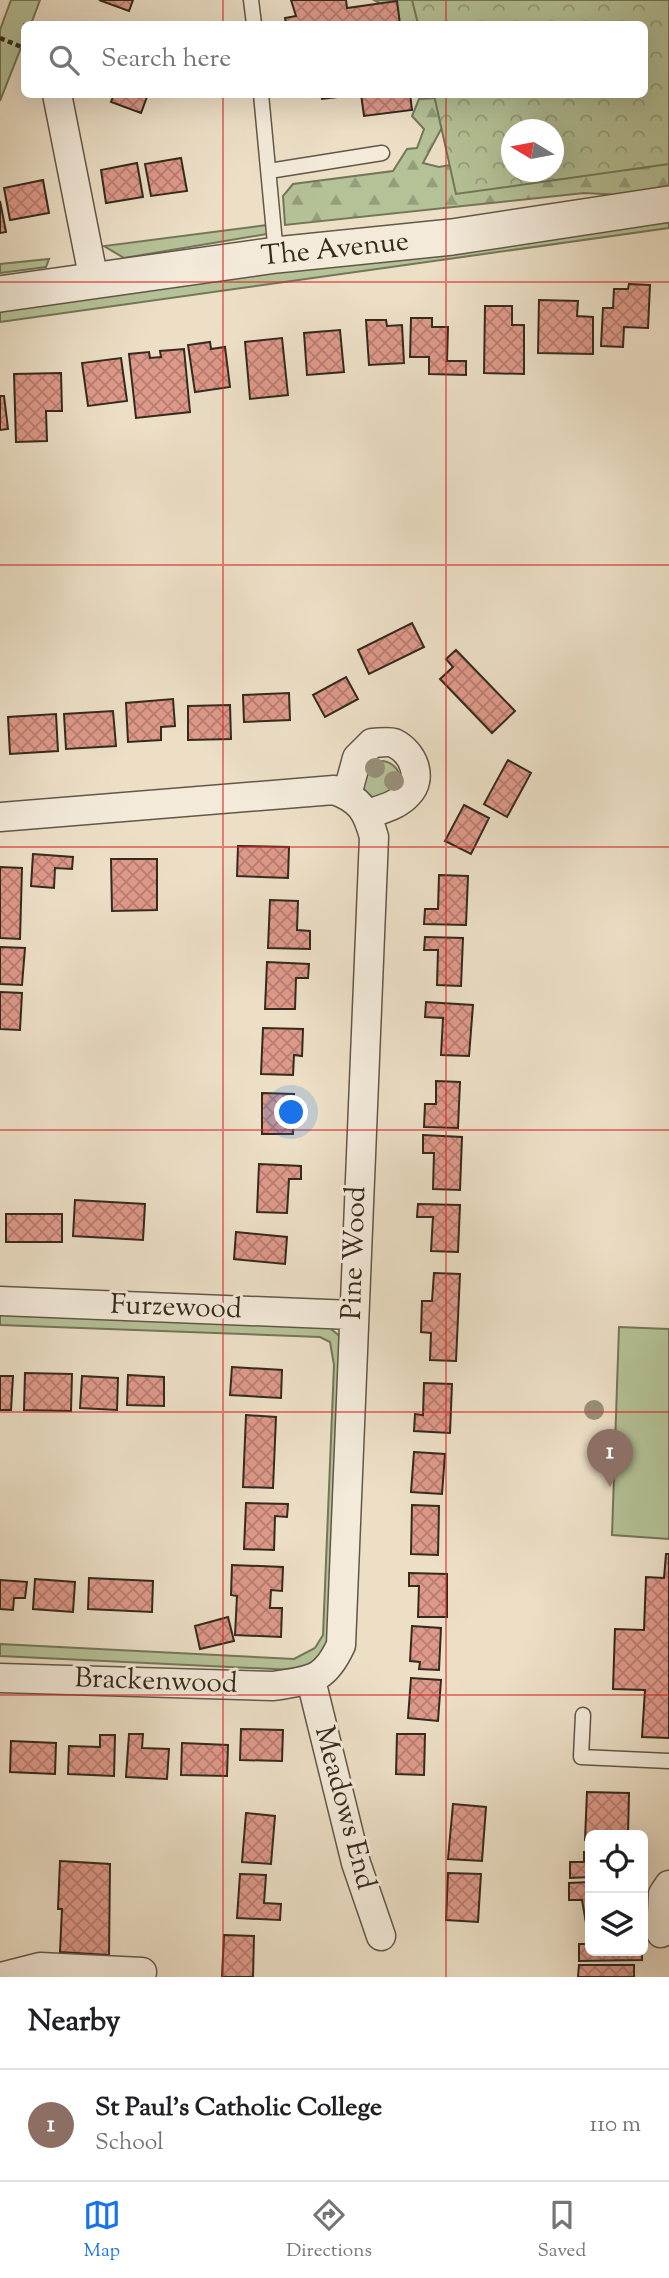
<!DOCTYPE html>
<html lang="en">
<head>
<meta charset="utf-8">
<style>
	:root { --surface:#fff; --page:#f6f6f6; --text:#202124; --muted:#757577; --line:#e0e0e0; --accent:#1a73e8 }
	body { margin:0; font-family:"Sorts Mill Goudy",serif; background:var(--page); color:var(--text) }
	.controls { position:absolute; right:21px; bottom:21px; display:grid; overflow:hidden; border-radius:10px; box-shadow:0 7px 28px #0002 }
	.controls button { width:63px; height:63px; display:grid; place-items:center; padding:0; border:0; border-bottom:2px solid var(--line); background:var(--surface); color:var(--text); font:35px sans-serif }
	.compass { position:absolute; left:501px; top:119px; width:63px; height:63px; border-radius:50%; background:var(--surface); box-shadow:0 7px 28px #0002; rotate:280deg }
	.you { position:absolute; left:292px; top:1113px; width:24px; height:24px; margin:-18px; border:5px solid #fff; border-radius:50%; background:#1a73e8; box-shadow:0 0 0 10px #1a73e833 }
	.badge { display:grid; place-items:center; width:46px; height:46px; border-radius:50%; background:var(--accent); color:#fff; font-size:23px; font-weight:700 }
	.pin { position:absolute; translate:-50% -58px; filter:drop-shadow(0 2px 4px #0008) }
	.pin::after { content:''; position:absolute; top:37px; width:24px; height:21px; background:inherit; clip-path:polygon(0 0,100% 0,50% 100%) }
	.list { margin:0; padding:0; list-style:none }
	h2 { display:flex; justify-content:space-between; align-items:center; height:91px; margin:0; padding:0 28px; font-size:30px }
	h2 small { font-size:23px; font-weight:400; color:var(--muted) }
	.list li { display:grid; grid-template-columns:46px 1fr auto; gap:21px; align-items:center; box-sizing:border-box; height:112px; padding:0 28px; border-top:2px solid var(--line) }
	.list b { display:block; font-size:26px; white-space:nowrap }
	.list p { margin:0; font-size:23px; white-space:nowrap; color:var(--muted) }
	.list em { font-size:23px; font-style:normal; color:var(--muted) }
	.icon { flex:none; width:38px; height:38px; fill:none; stroke:currentColor; stroke-width:2; stroke-linecap:round; stroke-linejoin:round }
	.map { position:relative; flex:none; width:669px; height:1977px; overflow:hidden }
	.search { position:absolute; background:var(--surface); box-shadow:0 7px 28px #0002; left:21px; right:21px; top:21px; height:77px; display:flex; align-items:center; gap:18px; box-sizing:border-box; padding:0 24px; border-radius:10px; color:var(--muted); font-size:26px }
	.sheet { height:203px; background:var(--surface) }
	nav { display:flex; justify-content:space-around; align-items:center; box-sizing:border-box; height:98px; border-top:2px solid var(--line); background:var(--surface); font-size:19px; color:var(--muted) }
	nav a { display:grid; justify-items:center; gap:4px }
	nav .on { color:var(--accent) }
	.map>svg:first-child { display:block }
	.grass { fill:#b5c297; stroke:#74765a; stroke-width:2 }
	.forest { fill:url(#forest-firs); stroke:#74765a; stroke-width:2 }
	.park { fill:url(#park-crowns); stroke:#74765a; stroke-width:2; fill-rule:evenodd }
	.building { fill:url(#building-cross-hatch); stroke:#342a1d; stroke-width:2 }
	.lines { fill:none; stroke-linecap:round; stroke-linejoin:round }
	.service-casing { stroke:#625747; stroke-width:17 }
	.minor-casing { stroke:#625747; stroke-width:31 }
	.tertiary-casing { stroke:#625747; stroke-width:38 }
	.path { stroke:#342a1d; stroke-width:4.5; stroke-dasharray:5 3.5; stroke-linecap:butt }
	.service { stroke:#f3eada; stroke-width:14 }
	.minor { stroke:#f3eada; stroke-width:28 }
	.tertiary { stroke:#f3eada; stroke-width:35 }
	.tree { fill:#98907a }
	.grid { fill:none; stroke:#d62828; stroke-width:2; stroke-opacity:0.55 }
	.labels { text-anchor:middle; dominant-baseline:central; stroke-width:6; stroke-linejoin:round; paint-order:stroke }
	.street-label { font-size:28px; fill:#342a1d; stroke:#f3eada }
</style>
</head>
<body>
<div class="map">
<svg width="669" height="1977" viewBox="0 0 669 1977">
	<defs>
		<pattern id="forest-firs" width="22" height="20" patternUnits="userSpaceOnUse" patternTransform="scale(1.75)"><rect width="22" height="20" fill="#b5c297"/><path d="M5 1l3.5 6h-7zM16 11l3.5 6h-7z" fill="#949e7b"/></pattern>
		<pattern id="park-crowns" width="20" height="18" patternUnits="userSpaceOnUse" patternTransform="scale(1.75)"><rect width="20" height="18" fill="#b5c297"/><path d="M2 6a3 3 0 1 1 6 0M12 15a3 3 0 1 1 6 0" fill="none" stroke="#949e7b"/></pattern>
		<pattern id="building-cross-hatch" width="8" height="8" patternUnits="userSpaceOnUse" patternTransform="scale(1.75)"><rect width="8" height="8" fill="#df998a"/><path d="M0 0l8 8M0 8l8-8" fill="none" stroke="#b67d70"/></pattern>
	</defs>
	<rect width="100%" height="100%" fill="#ecdfc6"/>
	<filter id="stains"><feTurbulence type="fractalNoise" baseFrequency=".00286" numOctaves="4"/><feColorMatrix values="0 0 0 0 .2 0 0 0 0 .09 0 0 0 0 .02 0 0 0 .5 -.17"/></filter>
	<radialGradient id="worn" r=".72"><stop offset=".6" stop-color="#630" stop-opacity="0"/><stop offset="1" stop-color="#630" stop-opacity=".3"/></radialGradient>
	<path class="grass" d="M11,0h29l-9,24h-7v16l-24,61v-71z
		M669,212v16l-669,94v-15z
		M267,225v9l-143,24 -20,-12z
		M49,259l-3,8 -46,6v-9z
		M362 780a19 19 0 1 1 38 0a19 19 0 1 1-38 0Z
		M0,1314l326,11 16,13 -11,298c-10,18 -16,30 -37,34l-294,-14v-12l294,15 21,-11 8,-13 11,-270 -4,-23 -10,-5 -320,-12z
		M619,1327l50,2v210l-57,-4z"/>
	<path class="forest" d="M374,0h48l4,24h-31l-2,-13z
		M440,98l6,22 -23,43 16,4 72,-13 1,18h42l115,-38v56l-27,6 -58,-3 -299,32 -2,-29 10,-12 100,-13 14,-22 10,-1 7,-19 -12,-13 7,-17z"/>
	<path class="park" d="M412,0h257v164l-213,30 -22,-99 210,-1v-70h-226zM512,130h42v42h-42z"/>
	<path class="building" d="M99,0h34l-4,11z
		M291,0h55l1,8 50,-7 3,23h-114l-1,-6 11,-2z
		M114,94h34l-7,19 -30,-11z
		M321,94h25l1,2 -25,3z
		M361,94h49l2,16 -48,6z
		M181,158l6,33 -36,5 -6,-32z
		M137,163l6,34 -37,6 -5,-33z
		M43,180l6,33 -39,7 -6,-32z
		M0,201l6,31 -6,1z
		M629,284l21,1 -2,43 -24,-1 -1,20 -22,-1 2,-38h10l1,-19h14z
		M539,300l39,1 -1,15 16,1v37l-55,-1z
		M485,306h27v19h12v49l-40,-1z
		M411,318h21v9h16l-1,34h19v14l-37,-1v-17h-19z
		M366,320h20l1,6 15,-1 2,38 -35,2z
		M340,330l4,42 -37,3 -3,-42z
		M282,338l6,57 -38,4 -5,-57z
		M210,342l1,7 14,-2 5,40 -35,5 -7,-47z
		M184,349l6,63 -54,6 -7,-64 20,-2 1,6 11,-1 -1,-6z
		M121,358l6,43 -39,5 -6,-43z
		M61,373l1,38h-16l1,30 -31,1 -2,-68z
		M0,396h4l4,33 -8,1z
		M412,623l12,24 -55,27 -11,-24z
		M456,650l59,61 -23,22 -52,-54 13,-12 -7,-8z
		M346,677l12,22 -33,18 -12,-22z
		M289,693l1,27 -46,2 -1,-27z
		M173,699l2,27 -14,1v13l-33,2 -2,-39z
		M230,705l1,34 -43,1v-34z
		M113,711l3,35 -50,3 -2,-35z
		M56,714l2,37 -48,3 -2,-37z
		M508,760l23,13 -24,44 -23,-13z
		M464,805l25,13 -18,36 -26,-13z
		M238,846l51,1 -1,31 -51,-2z
		M33,854l40,3 -1,12 -17,-1 -1,20 -23,-2z
		M111,859h46v51l-45,1z
		M0,867l22,1 -2,71 -20,-1z
		M439,875l29,1 -2,49 -42,-1 1,-15h13z
		M270,900l28,1 -1,29 13,1v18l-42,-1z
		M425,937l38,1 -2,48 -24,-1 1,-35h-14z
		M0,947l25,1 -3,37 -22,-1z
		M267,962l42,2 -1,14h-12l-1,31h-30z
		M0,992l22,1 -2,37 -20,-1z
		M426,1002l47,3 -4,51 -28,-1 2,-37 -18,-1z
		M263,1028l40,1 -1,27 -8,-1 -1,20 -32,-1z
		M436,1081l24,1 -2,46 -34,-1 1,-23h11z
		M262,1093l32,1 -1,40h-31z
		M423,1135l39,2 -2,53 -27,-1 1,-36h-11z
		M259,1164l42,2v13h-12l-2,34 -30,-1z
		M75,1200l70,4 -2,36 -70,-4z
		M418,1204l42,1 -2,47 -27,-1 2,-34h-16z
		M6,1214h56v28h-56z
		M236,1232l51,5 -2,27 -51,-5z
		M434,1273l26,1 -4,87 -26,-1 1,-27 -10,-1 1,-31h10z
		M232,1367l50,3 -1,28 -51,-3z
		M25,1373l47,1 -1,37 -47,-1z
		M128,1375l36,2v29l-37,-1z
		M0,1376h13l-2,34h-11z
		M82,1376l36,2 -1,32 -37,-2z
		M424,1383l28,1 -2,49 -36,-2 1,-17 8,1z
		M246,1415l30,2 -3,71 -30,-1z
		M414,1452l31,2 -3,40 -31,-2z
		M246,1503l42,1 -1,13 -12,-1 -1,34 -30,-1z
		M412,1505l27,1 -1,49 -27,-1z
		M666,1554h3v184l-27,-1 3,-47 -32,-1 2,-60 29,1 2,-53 18,1z
		M232,1565l51,2 -1,24 -11,-1 -1,18h12l-1,29 -46,-2 2,-39 -6,-1z
		M409,1573l38,1v43h-29l1,-31h-10z
		M89,1578l64,3 -1,31 -64,-3z
		M35,1579l40,3 -2,30 -40,-3z
		M0,1580l27,2 -2,16h-11l-1,12 -13,-1z
		M228,1617l6,24 -34,8 -5,-23z
		M412,1626l29,2 -2,42 -20,-1 1,-7 -10,-1z
		M411,1678l30,2 -3,41 -30,-3z
		M241,1729l42,1 -1,31 -42,-1z
		M129,1734h14l-1,14 27,1 -2,30 -41,-2z
		M397,1734h28l-1,41 -28,-1z
		M100,1735h15l-1,41 -46,-2 1,-28 31,1z
		M11,1741l45,2 -1,31 -45,-2z
		M182,1743l46,2 -1,31 -46,-1z
		M587,1792l42,1 -1,42h-38v5h-5z
		M453,1804l33,3 -4,54 -34,-2z
		M246,1813l29,3 -4,48 -29,-2z
		M584,1852h6v25l-20,1v-16h14z
		M60,1861l50,3 -1,91 -49,-3 2,-43h-4z
		M448,1873l33,1 -3,48 -32,-2z
		M240,1874l26,1 -2,28 17,1 -1,16 -43,-2z
		M590,1882v41h-4l-4,-23h-13v-17z
		M224,1935l30,1 -1,41h-31z
		M579,1944h11v7h52v9l-63,1z
		M579,1965h55v12h-56z"/>
	<g class="lines">
		<g class="service-casing">
			<path id="service" d="M251,0l3,24
				M261,94l15,160
				M269,171l113,-18
				M583,1715l-2,42 88,4"/>
		</g>
		<g class="minor-casing">
			<path id="minor" d="M57,94l37,187
				M347,795l10,-37 15,-15c7,0 16,-2 22,0 19,9 30,35 14,51 -11,12 -26,15 -40,20
				M0,817l334,-27c26,9 33,21 40,47l-33,808c-17,37 -31,35 -68,41l-273,-8
				M0,1301l352,14
				M311,1680l45,183 25,73
				M661,1933l2,-39 6,-9
				M1,1977l39,-10 102,5"/>
		</g>
		<g class="tertiary-casing">
			<path id="tertiary" d="M0,294l276,-39 176,-18 217,-33"/>
		</g>
		<path class="path" d="M0,38l24,10"/>
		<use href="#service" class="service"/>
		<use href="#minor" class="minor"/>
		<use href="#tertiary" class="tertiary"/>
	</g>
	<g class="tree">
		<circle cx="375" cy="768" r="10"/>
		<circle cx="394" cy="781" r="10"/>
		<circle cx="594" cy="1410" r="10"/>
	</g>
	<path class="grid" d="M223,0v24M446,0v24M223,94v1883M446,94v1883M0,282h669M0,565h669M0,847h669M0,1130h669M0,1412h669M0,1695h669"/>
	<g class="labels">
		<g class="street-label">
			<text transform="translate(335 250) rotate(-6)">The Avenue</text>
			<text transform="translate(355 1253) rotate(-88)">Pine Wood</text>
			<text transform="translate(176 1308) rotate(2)">Furzewood</text>
			<text transform="translate(156 1682) rotate(2)">Brackenwood</text>
			<text transform="translate(344 1808) rotate(75)">Meadows End</text>
		</g>
	</g>
	<rect width="100%" height="100%" filter="url(#stains)"/>
	<rect width="100%" height="100%" fill="url(#worn)"/>
</svg>
<div class="controls">
<button><svg class="icon" aria-label="locate" viewBox="0 0 24 24"><circle cx="12" cy="12" r="6"/><path d="M12 2v4M12 18v4M2 12h4M18 12h4"/></svg></button>
<button><svg class="icon" aria-label="layers" viewBox="0 0 24 24"><path d="M12 4l9 5-9 5-9-5zM3 14l9 5 9-5"/></svg></button>
</div>
<svg class="compass" viewBox="-18 -18 36 36"><path d="M0-13l5 13h-10z" fill="#e53935"/><path d="M0 13l5-13h-10z" fill="#757577"/></svg>
<div class="you"></div>
<div class="pin badge" style="left:610px;top:1487px;background:#8d6e63">1</div>
<div class="search"><svg class="icon" aria-label="search" viewBox="0 0 24 24"><circle cx="10" cy="10" r="6"/><path d="M15 15l6 6"/></svg>Search here</div>
</div>
<section class="sheet">
<h2>Nearby<small></small></h2>
<ul class="list">
<li><span class="badge" style="background:#8d6e63">1</span><div><b>St Paul's Catholic College</b><p>School</p></div><em>110 m</em></li>
</ul>
</section>
<nav>
<a class="on"><svg class="icon" aria-label="map" viewBox="0 0 24 24"><path d="M3 6l6-2 6 2 6-2v14l-6 2-6-2-6 2zM9 4v14M15 6v14"/></svg>Map</a>
<a><svg class="icon" aria-label="directions" viewBox="0 0 24 24"><path d="M12 3l9 9-9 9-9-9zM9 14v-3h6M13 9l2 2-2 2"/></svg>Directions</a>
<a><svg class="icon" aria-label="saved" viewBox="0 0 24 24"><path d="M7 4h10v16l-5-4-5 4z"/></svg>Saved</a>
</nav>
</body>
</html>
